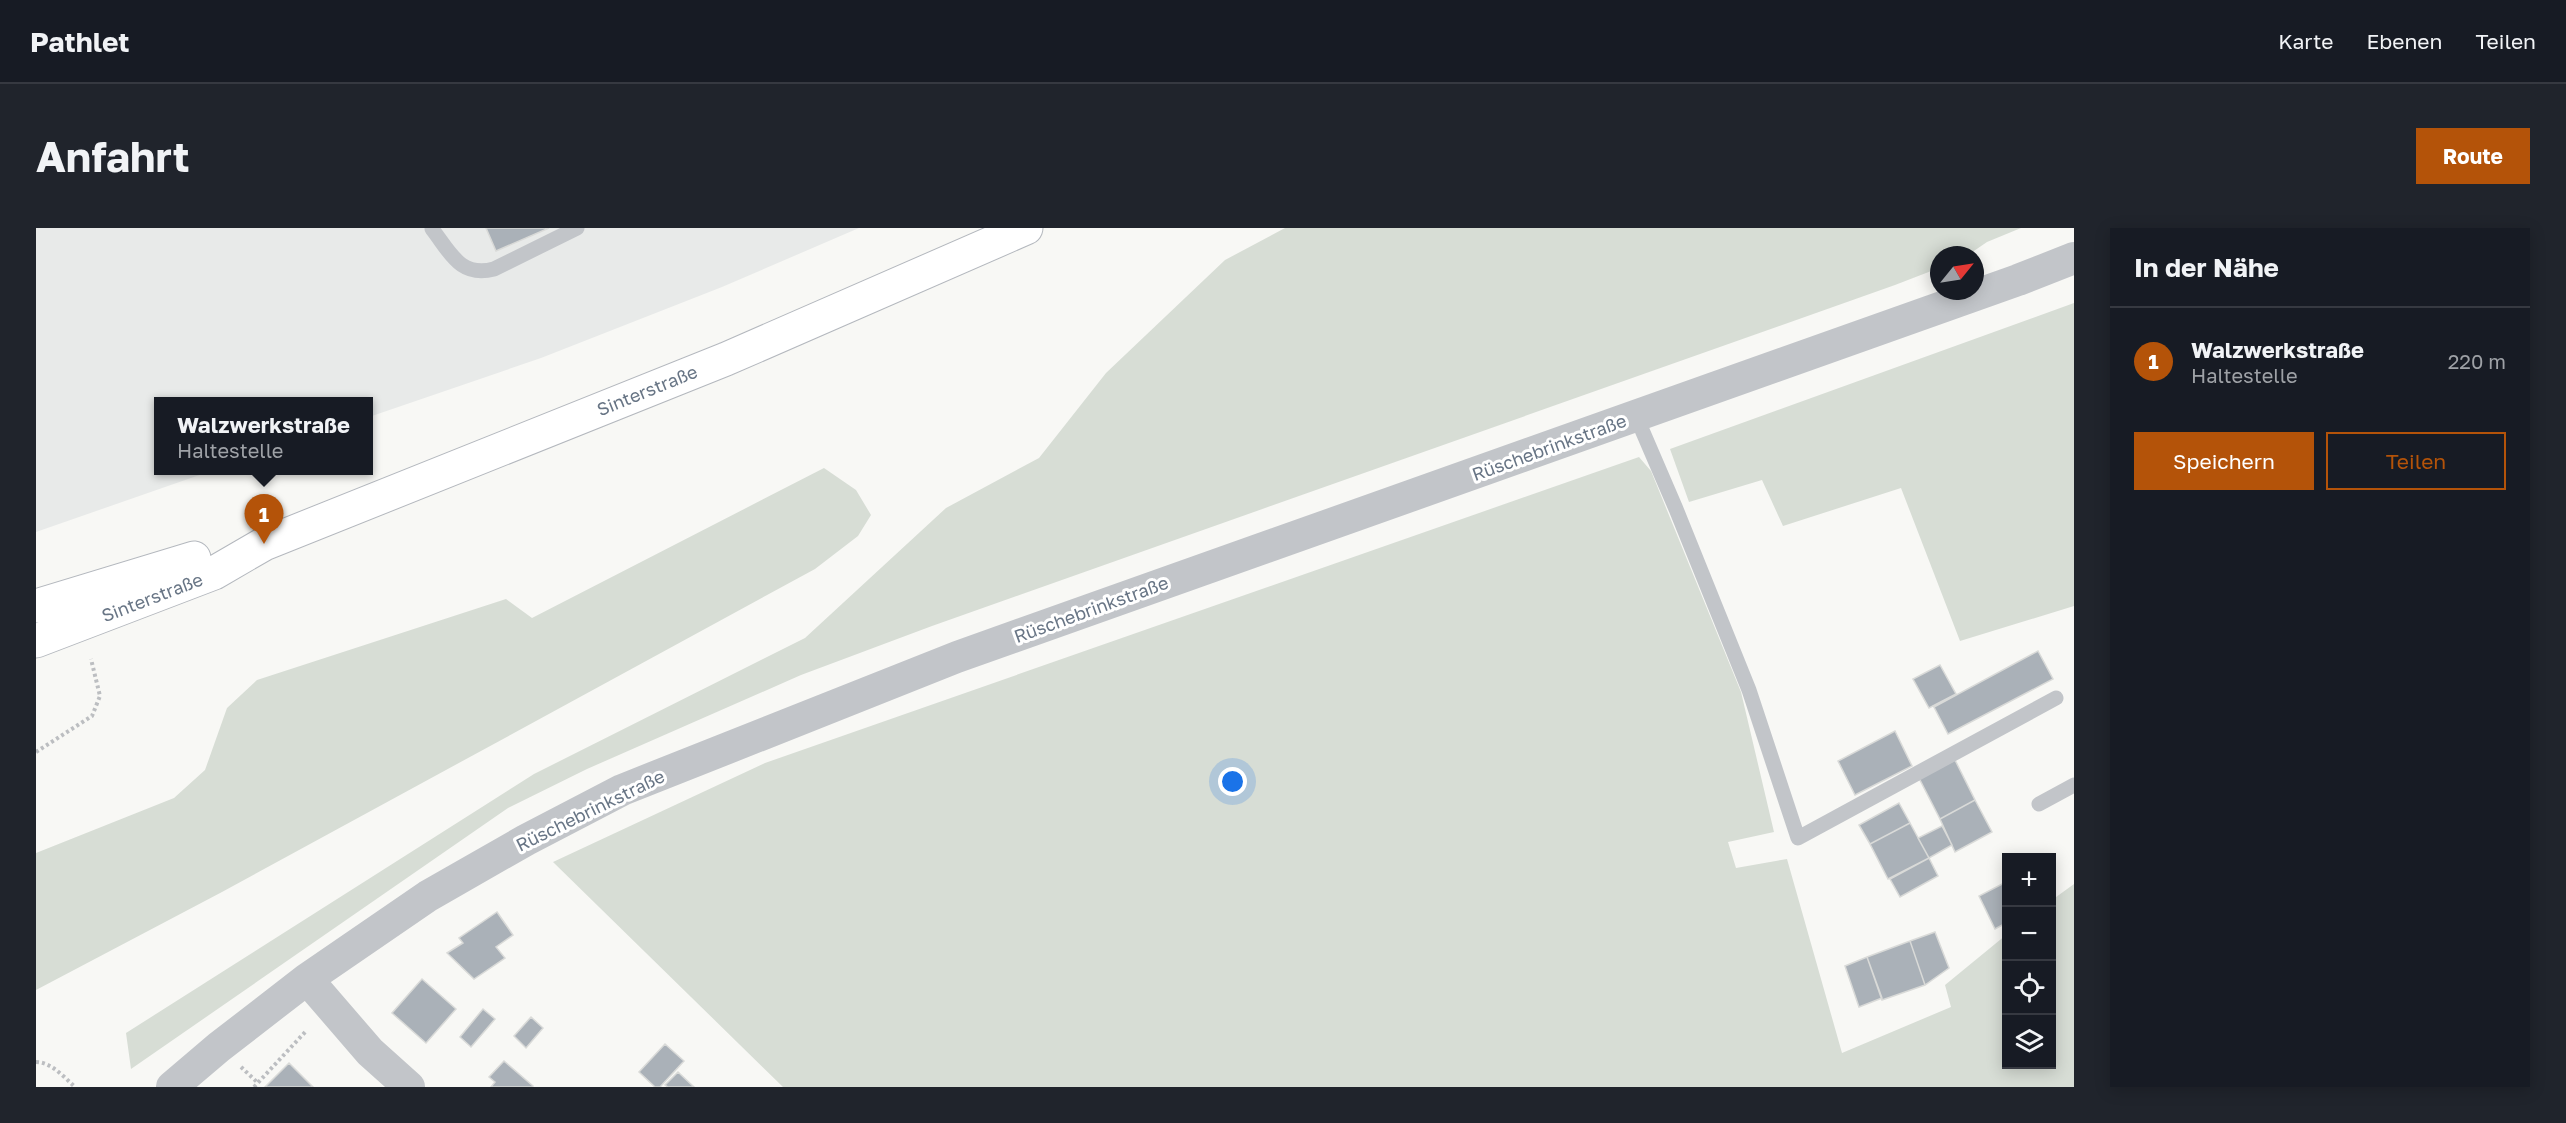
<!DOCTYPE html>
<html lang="de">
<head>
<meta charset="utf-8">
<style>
	:root { --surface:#171b24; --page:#20242c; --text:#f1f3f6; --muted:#9ea1a6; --line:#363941; --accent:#b45309 }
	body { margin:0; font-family:"Golos Text",sans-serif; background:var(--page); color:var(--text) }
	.controls { position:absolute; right:18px; bottom:18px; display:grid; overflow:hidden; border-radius:0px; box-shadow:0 3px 15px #0003 }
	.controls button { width:54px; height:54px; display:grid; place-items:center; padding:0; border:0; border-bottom:2px solid var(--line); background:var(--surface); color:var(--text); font:30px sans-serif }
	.compass { position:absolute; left:1894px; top:18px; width:54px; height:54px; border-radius:50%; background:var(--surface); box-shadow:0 3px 15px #0003; rotate:60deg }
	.you { position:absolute; left:1197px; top:554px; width:21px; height:21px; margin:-15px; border:4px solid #fff; border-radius:50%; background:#1a73e8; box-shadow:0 0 0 9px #1a73e833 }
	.badge { display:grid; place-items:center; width:39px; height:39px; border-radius:50%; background:var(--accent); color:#fff; font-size:20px; font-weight:700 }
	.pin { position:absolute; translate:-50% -50px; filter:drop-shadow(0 2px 3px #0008) }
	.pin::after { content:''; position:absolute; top:32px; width:21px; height:18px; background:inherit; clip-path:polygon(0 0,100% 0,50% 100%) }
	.popup { position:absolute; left:118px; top:169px; width:219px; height:78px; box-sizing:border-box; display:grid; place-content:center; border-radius:0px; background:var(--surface); filter:drop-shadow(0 2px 4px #0005); font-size:20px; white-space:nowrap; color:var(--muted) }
	.popup b { font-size:22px; color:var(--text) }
	.popup::after { content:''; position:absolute; left:50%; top:100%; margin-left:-12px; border:12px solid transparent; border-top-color:var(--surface) }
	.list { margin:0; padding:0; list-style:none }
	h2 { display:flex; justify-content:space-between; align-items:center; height:78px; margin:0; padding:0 24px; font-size:26px }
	h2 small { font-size:20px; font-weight:400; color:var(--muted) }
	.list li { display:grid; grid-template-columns:39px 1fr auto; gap:18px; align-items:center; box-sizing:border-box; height:108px; padding:0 24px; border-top:2px solid var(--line) }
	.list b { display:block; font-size:22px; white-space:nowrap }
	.list p { margin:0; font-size:20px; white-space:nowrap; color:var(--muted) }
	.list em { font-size:20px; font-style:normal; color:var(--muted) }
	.actions { display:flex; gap:12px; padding:18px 24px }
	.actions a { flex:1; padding:14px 0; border:2px solid var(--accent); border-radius:0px; text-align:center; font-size:21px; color:var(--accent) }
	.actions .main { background:var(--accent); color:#fff }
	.icon { flex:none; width:33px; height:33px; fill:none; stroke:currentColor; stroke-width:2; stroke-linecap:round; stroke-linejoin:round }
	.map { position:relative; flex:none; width:2038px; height:859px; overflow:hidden; border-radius:0px }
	header { display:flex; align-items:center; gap:36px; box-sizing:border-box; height:84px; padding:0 30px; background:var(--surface); border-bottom:2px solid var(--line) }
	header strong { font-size:28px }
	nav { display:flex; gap:33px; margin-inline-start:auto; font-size:21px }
	.intro { display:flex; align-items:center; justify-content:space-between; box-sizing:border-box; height:144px; padding:0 36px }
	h1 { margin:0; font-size:42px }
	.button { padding:15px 27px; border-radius:0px; background:var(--accent); color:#fff; font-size:21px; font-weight:700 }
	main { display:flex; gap:36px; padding:0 36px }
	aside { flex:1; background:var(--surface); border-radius:0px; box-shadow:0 3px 15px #0003 }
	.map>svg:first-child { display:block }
	.built { fill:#e8eae9 }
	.green { fill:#d7ddd5 }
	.building { fill:#aab1b8; stroke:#d9dad8; stroke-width:1.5 }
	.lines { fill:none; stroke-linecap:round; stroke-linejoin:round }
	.secondary-casing { stroke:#b4b8be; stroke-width:35 }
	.path { stroke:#bcbec1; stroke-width:4; stroke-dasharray:3 3; stroke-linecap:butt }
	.lane { stroke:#c2c5c9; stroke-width:15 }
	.street { stroke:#c2c5c9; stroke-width:32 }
	.secondary { stroke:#fff; stroke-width:33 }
	.labels { text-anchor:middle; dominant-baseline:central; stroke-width:6; stroke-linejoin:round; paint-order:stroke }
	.street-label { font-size:18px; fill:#687585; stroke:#fff }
</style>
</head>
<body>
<header>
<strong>Pathlet</strong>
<nav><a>Karte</a><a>Ebenen</a><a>Teilen</a></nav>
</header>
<div class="intro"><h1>Anfahrt</h1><a class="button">Route</a></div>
<main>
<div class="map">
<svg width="2038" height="859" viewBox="0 0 2038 859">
	<rect width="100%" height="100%" fill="#f8f8f5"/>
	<path class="built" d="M0,0h823l-137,59 -181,71 -172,59v-15h-210v68l52,1 -175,61z"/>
	<path class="green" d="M1249,0h736l-34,14 -19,13h-29v13l-44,17 -963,341 -131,49 -214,94 -79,39 -377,261 -5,-36 408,-259 271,-136 141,-130 93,-50 67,-85 119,-113z
		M2038,75v303l-114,35 -59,-153 -118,38 -21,-46 -73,22 -19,-53z
		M1603,229l12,14 90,221 33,140 -46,10 8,26 51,-9 55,194 109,-46 -6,-22 61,-50v129h46v-164l22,-16v203h-1291l-230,-225 212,-99z
		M788,240l32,22 15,25 -13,21 -43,33 -593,323 -186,98v-137l138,-55 31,-28 22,-62 30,-28 249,-81 26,19z"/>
	<path class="building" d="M450,0h63l-53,23z
		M2002,423l15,28 -105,55 -14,-27z
		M1904,437l16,29 -27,14 -16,-29z
		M1859,503l17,35 -57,29 -17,-34z
		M1919,532l20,40 -35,19 -21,-41z
		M1939,572l17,32 -37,20 -15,-33z
		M1863,575l11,20 -40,21 -11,-19z
		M1874,595l19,35 -41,21 -18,-35z
		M1906,598l10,19 -23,13 -11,-20z
		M1893,630l9,18 -38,21 -10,-18z
		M1970,654v41l-11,6 -16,-33z
		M461,684l16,23 -17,12 9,11 -31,21 -27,-26 16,-10 -4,-5z
		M1899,704l14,36 -24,17 -15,-44z
		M1874,713l15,44 -43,15 -15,-43z
		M1831,729l15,41 -23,9 -14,-41z
		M386,751l34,30 -30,34 -34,-30z
		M447,781l12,10 -24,28 -11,-10z
		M495,789l12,11 -17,20 -12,-12z
		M629,816l19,17 -24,26h-5l-16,-15z
		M468,833l29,25 -1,1h-41l4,-5 -6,-5z
		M253,835l24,24h-48z
		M642,844l16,15h-26l-3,-2z"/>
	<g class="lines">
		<g class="secondary-casing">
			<path id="secondary" d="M0,378l158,-48
				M0,413l178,-68 50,-29 462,-185 300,-131"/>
		</g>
		<path class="path" d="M0,524l56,-36 8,-20 -9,-37
			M0,834c15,0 28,15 39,25
			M205,839l17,16
			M218,859l53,-57"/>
		<path class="lane" d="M396,1c18,23 28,49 62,40l83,-41
			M1600,188l40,93 73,181 49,148 258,-140
			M2003,576l35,-19"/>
		<path class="street" d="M271,751l63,73 39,35
			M136,859l47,-40 88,-68 121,-83 98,-56 96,-50 335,-133 1061,-377 56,-22"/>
		<use href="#secondary" class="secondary"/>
	</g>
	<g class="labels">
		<g class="street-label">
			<text transform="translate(611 162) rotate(-22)">Sinterstraße</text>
			<text transform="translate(1513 219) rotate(-20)">Rüschebrinkstraße</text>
			<text transform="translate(116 369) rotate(-21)">Sinterstraße</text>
			<text transform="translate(1055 381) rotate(-20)">Rüschebrinkstraße</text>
			<text transform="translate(554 582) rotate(-26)">Rüschebrinkstraße</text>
		</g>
	</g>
</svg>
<div class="controls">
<button>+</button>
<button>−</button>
<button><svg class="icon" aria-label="locate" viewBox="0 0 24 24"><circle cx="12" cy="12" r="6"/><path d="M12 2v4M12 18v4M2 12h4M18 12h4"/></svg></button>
<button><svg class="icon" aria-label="layers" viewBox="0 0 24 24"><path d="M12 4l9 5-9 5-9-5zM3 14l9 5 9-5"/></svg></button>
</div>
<svg class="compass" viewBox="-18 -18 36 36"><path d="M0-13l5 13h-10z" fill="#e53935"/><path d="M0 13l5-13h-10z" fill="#9ea1a6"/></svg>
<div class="you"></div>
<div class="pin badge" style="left:228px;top:316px">1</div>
<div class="popup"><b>Walzwerkstraße</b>Haltestelle</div>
</div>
<aside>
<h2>In der Nähe<small></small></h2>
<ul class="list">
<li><span class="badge">1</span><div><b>Walzwerkstraße</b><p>Haltestelle</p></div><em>220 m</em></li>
</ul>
<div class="actions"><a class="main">Speichern</a><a>Teilen</a></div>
</aside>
</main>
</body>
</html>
